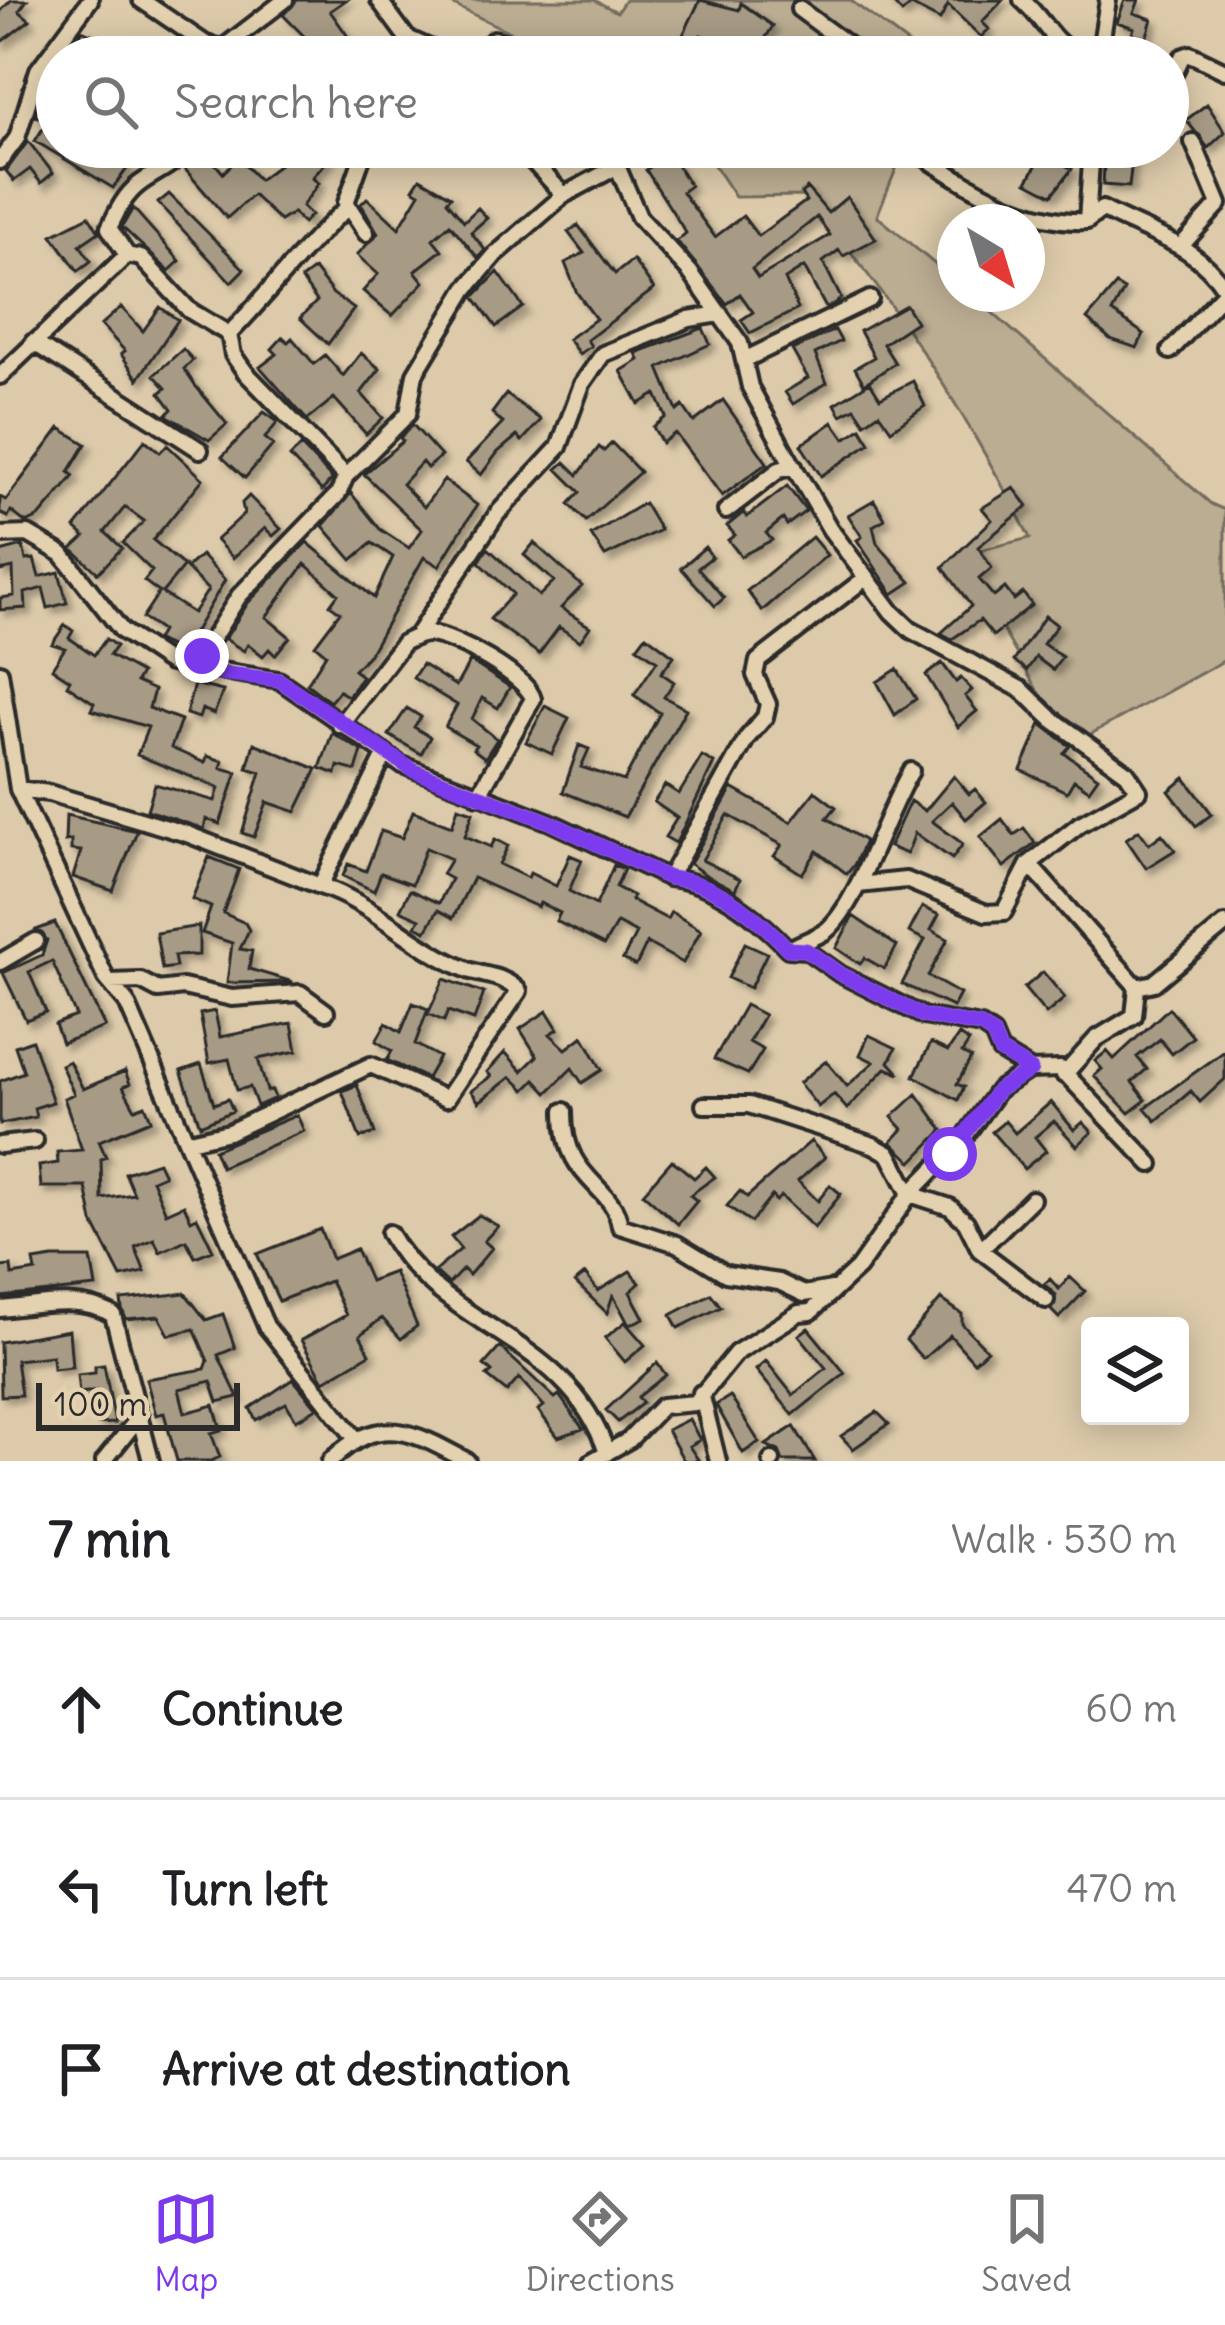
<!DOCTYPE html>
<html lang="en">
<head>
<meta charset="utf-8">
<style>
	:root { --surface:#fff; --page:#f2f2f2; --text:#202124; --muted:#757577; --line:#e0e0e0; --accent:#7c3aed }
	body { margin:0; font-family:Delius,sans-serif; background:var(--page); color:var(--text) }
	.controls { position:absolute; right:36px; bottom:36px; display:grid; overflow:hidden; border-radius:12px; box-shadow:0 6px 30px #0003 }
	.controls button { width:108px; height:108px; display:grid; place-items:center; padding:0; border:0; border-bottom:3px solid var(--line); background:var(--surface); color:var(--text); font:60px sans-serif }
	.compass { position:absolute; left:937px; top:204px; width:108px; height:108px; border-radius:50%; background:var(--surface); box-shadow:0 6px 30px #0003; rotate:142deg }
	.scale { position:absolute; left:36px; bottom:30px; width:204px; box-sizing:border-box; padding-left:12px; border:6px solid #2b2b2b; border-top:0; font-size:33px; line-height:42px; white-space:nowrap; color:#2b2b2b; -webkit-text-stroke:9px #e3d1af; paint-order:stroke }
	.stop { position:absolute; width:36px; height:36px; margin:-27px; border:9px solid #7c3aed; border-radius:50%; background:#fff }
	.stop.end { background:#7c3aed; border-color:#fff; box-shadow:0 3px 12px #0008 }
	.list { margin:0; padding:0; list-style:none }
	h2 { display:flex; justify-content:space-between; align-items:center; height:156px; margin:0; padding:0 48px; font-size:51px }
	h2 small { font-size:39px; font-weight:400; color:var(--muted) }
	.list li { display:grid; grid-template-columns:78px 1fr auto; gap:36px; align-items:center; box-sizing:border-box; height:180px; padding:0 48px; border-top:3px solid var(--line) }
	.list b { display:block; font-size:45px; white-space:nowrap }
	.list em { font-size:39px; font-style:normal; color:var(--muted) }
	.icon { flex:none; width:66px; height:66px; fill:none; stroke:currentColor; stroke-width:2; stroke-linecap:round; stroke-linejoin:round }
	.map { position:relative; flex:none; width:1225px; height:1461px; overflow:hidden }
	.search { position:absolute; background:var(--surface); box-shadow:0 6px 30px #0003; left:36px; right:36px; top:36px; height:132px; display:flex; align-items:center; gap:30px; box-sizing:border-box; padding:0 42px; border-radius:66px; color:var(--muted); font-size:45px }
	.sheet { height:696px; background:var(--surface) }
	nav { display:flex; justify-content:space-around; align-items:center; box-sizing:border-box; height:168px; border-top:3px solid var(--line); background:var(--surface); font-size:33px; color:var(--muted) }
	nav a { display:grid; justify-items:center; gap:6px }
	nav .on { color:var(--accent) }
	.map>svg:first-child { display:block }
	.green { fill:#bbad92; stroke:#736c5e; stroke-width:3 }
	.building { fill:#a79b85; stroke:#2b2b2b; stroke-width:3; fill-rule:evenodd; filter:url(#shadow) }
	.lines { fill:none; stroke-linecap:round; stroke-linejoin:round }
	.street-casing { stroke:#2b2b2b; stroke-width:22 }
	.street { stroke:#e3d1af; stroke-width:14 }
	.route { stroke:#7c3aed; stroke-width:15 }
</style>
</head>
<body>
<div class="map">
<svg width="1225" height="1461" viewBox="0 0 1225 1461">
	<defs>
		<filter id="shadow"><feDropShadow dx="5.5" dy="5.5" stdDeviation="3" flood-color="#0004"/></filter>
	</defs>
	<rect width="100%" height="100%" fill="#dccaaa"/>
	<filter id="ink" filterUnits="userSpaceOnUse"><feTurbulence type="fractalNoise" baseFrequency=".00833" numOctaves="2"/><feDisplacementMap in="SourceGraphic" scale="24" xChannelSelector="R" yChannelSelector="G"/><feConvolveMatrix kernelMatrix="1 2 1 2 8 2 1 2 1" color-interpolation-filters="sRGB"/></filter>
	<g filter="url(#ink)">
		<path class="green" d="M443,0h151l23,12 8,-12h225l76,57h-364z
			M702,147h203l-28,69 78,65v13h16l240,210 14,6v150l-156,86 -109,-191 70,-17c-64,-125 -134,-236 -225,-342l-70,1z"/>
		<path class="building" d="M11,0h16l-8,11 11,9 -30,23v-31z
			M297,0h49l-16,11 24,34 -8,6 5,6h-55l17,-12 -30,-30z
			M700,0l39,10 2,-7 32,23 -15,24 -15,-9 -8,16h-8l-8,-4 4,-8 -22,-10 -3,7 -15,-7z
			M890,0h113l-21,22 7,7 -8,8 -33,-32 -8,15 -29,-15 -9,8z
			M1125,0h14l-5,13 18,6 -10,33 -15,-5 7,-19 -17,-6z
			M82,30l31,14 -6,13h-38z
			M44,87l13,13v47h45l27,19 -16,22 -78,-47 13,-21 -13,-4z
			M1207,104l18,28 -17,16 -22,-28z
			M28,141l25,32 -12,10 -11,-14 -16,12 -8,-10z
			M302,147h15l12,12 -17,19 7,5 -17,23 9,9 -8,8 -10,-10 -13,8 -27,-26 -26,23 -43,-50 19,-19 20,24 15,-15 21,22z
			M650,147h16l24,39 -8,6 33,45 28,-21 15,20 48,-35 -5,-8 6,-5 21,25 19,-16 29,42 -33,17 -4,-6 -16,12 18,36 -5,5 -10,5 -22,-41 -19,12 13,30 -48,24 -9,-13 12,-8 -13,-18 -13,10 -50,-63 9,-8 -40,-63 14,-10zM817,217l13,18 -72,43 -6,-9z
			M1105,147h16l-2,11 13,2 -3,27 -26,-2z
			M1043,153l29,16 -20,26 -25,-13z
			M420,178l31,18 -4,5 17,20 14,-13 9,10 -16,14 14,18 -7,8 -28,-34 -17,15 9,11 -27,21 9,11 -32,34 -29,-25 15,-17 -21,-19 21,-22 -17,-29 6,-6 32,30 21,-35 -7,-4z
			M169,194l75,75 -13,13 -73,-79z
			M133,208l47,53 -11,10 -47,-44z
			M89,216l10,16 -19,13 11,16 -13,10 -26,-36z
			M578,225l37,49 18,-14 21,29 -67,51 4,6 -12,8 -11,-15 28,-20 -19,-26 -12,-30 19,-10 -16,-21z
			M314,269l19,25 21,15 -26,35 -28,-26 17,-17 -16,-22z
			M498,272l25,35 -27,20 -22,-30z
			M1116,285l8,5 -12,22 32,22 -7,14 -27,-9 -23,-20z
			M906,305l10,17 -33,22 12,19 -31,21 -9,-16 19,-11 -14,-26z
			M121,307l22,24 17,-24 18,13 -40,59 -17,-25 4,-3 -24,-26z
			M703,328l7,16 -51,24 18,43 6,-5 11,16 29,-22 44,63 -45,33 -47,-63 -13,10 -9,-16 13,-10 -10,-23 -17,10 -18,-33 18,-11 -3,-7z
			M835,330l6,11 -26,13 12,29 -34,21 -8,-12 23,-14 -16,-28z
			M283,337l5,5 4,-4 22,26 11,-9 18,21 18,-23 19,16 -19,24 22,25 -17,16 -32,-36 -27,22 -47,-53 17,-13 -5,-5z
			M183,349l10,11 -9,9 10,15 33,40 -18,16 -43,-25 6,-6 -12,-16 6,-5 -12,-13z
			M913,381l12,25 -34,24 -12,-17 -14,10 -10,-15 -14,7 -6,-11 35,-22 10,16z
			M506,394l35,26 -19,21 -5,-5 -19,16 -17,23 -15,-13 37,-39 -11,-10z
			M264,412l14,10 -13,16 8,7 -28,33 -23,-21z
			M833,422l12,17 16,-11 9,15 -49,33 -20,-31z
			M413,425l28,31 -14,12 -5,-6 -20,22 22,23 20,-27 33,25 -38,61 -15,-9 -54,96 -16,17 8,6 -14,20 -9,-5 -9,11 -23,-18 19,-30 -11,-9 25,-33 -10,-7 8,-11 -33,-30 -39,53 24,20 -15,18 -6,-6 -6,7 -15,-12 -4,7 -19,-12 23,-36 59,-61 67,56 19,-41 -21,-14 -20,17 -29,-34 28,-33 29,36 29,19 13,-18 -58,-56 39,-33 -3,-3z
			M60,428l26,16 -17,28 5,4 -35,41 -13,6 -15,-12 -3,6 -8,-4v-16l6,3z
			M145,440l15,12 7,-7 36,34 -50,61 31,26 -22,27 31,20 15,-23 -22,-22 15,-13 24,25 -43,73 -26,-13 5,-9 -19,-13 17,-26 -15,-11 8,-10 -29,-28 21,-22 -19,-14 -20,25 17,16 -24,25 -26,-24 13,-12 -10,-9z
			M612,443l28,29 -54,49 -17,-17 11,-12 -23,-23 8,-7 13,13 21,-28 5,4z
			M301,446l31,33 -10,12 -32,-34z
			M787,486l19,25 -19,14 -4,-6 -17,14 6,7 -31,16 -13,-16 7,-5 -8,-9 17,-14 3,5z
			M1014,488l14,18 -50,41 14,21 -13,11 15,18 11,-9 9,12 9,-7 9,12 -39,31 -13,-16 -28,19 -11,-6 30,-27 -28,-39 49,-47 -10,-12z
			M249,496l32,33 -8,7 -8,-8 -32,30 -17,-18 28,-26 -2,-11z
			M874,500l11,19 -12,7 4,17 34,39 -18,12 -36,-54 5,-3 -14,-22z
			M644,503l16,27 -55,26 -14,-21z
			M812,537l15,18 -65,56 -15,-20z
			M534,543l48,43 -21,22 29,19 -10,14 -21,-14 -20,27 -49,-35 23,-25 -34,-32 9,-14 51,48 15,-15 -30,-26z
			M23,546l3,14 8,-1 5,18 20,-5 8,31 -19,5 -5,-20 -18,5 1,15 -26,2v-12l14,-2 -1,-28 -13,3v-19z
			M705,547l7,10 -14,11 26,30 -9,8 -34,-38z
			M1045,616l12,9 -14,19 19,13 -9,13 -17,-13 -9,13 -13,-9z
			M65,625l8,6 -4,7 25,17 12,-16 10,7 -7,9 32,18 -5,9 18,8 -5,18 32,12 -10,28 34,15 2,-7 16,5 -2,7 16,4 -17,52 -14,-5 -2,10 -57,-19 8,-26 60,17 4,-13 -82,-33 11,-28 -57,-17 3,-7 -27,-18 3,-5 -18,-12 13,-20 -13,-4z
			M646,635l28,21 -13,17 13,9 -10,15 22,12 -61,108 -62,-25 16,-47 10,4 -8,18 43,14 16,-30 20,-38 -26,-18 23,-34 -20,-14z
			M470,661l40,26 -12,21 -16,-10 -10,21 25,20 -12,19 -12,-9 3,-4 -31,-18 12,-22 -44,-27 9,-14 34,22z
			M942,663l14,19 5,-4 11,12 -7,6 12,15 -19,16 -32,-52z
			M897,669l19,30 -21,16 -18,-33z
			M194,684l29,7 -9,23 -12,-5 -3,9 -13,-4z
			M545,706l24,12 -17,36 -26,-12z
			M407,708l14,9 -7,10 16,10 -9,17 -32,-19z
			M1041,724l29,22 -6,7 34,24 -9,13 -15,-10 -7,12 -46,-22z
			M332,733l30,18 -6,20 -18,-5 -2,8 -16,-6z
			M254,743l63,26 -21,43 -29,-10 -13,35 -12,-4 19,-61 -14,-4z
			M702,756l12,7 -38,80 -11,-6 12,-19 -23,-16 11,-17 14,9z
			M954,776l15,18 6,-5 11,13 -20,17 -14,-17 -20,19 31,23 -11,15 -37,-26 -8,21 -18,-7 21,-46 15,10z
			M1185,778l27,36 -16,12 -27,-35z
			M732,788l59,34 24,-31 21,16 -9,11 38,23 -11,24 -7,9 -30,-23 -15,23 -28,-18 8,-11 -54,-30 -26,45 38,19 -5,11 -29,-15 -16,-11z
			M458,807l15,5 -8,24 26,11 4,-8 13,7 -9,18 29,14 2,-5 26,13 14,-31 12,5 -13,31 27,14 18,-40 10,4 -8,18 17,9 -2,4 36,19 4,-7 30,18 -18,33 -36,-20 -11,23 -13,-7 13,-26 -19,-10 -13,22 -48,-24 4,-8 -20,-10 -2,4 -65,-29 -20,40 -15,-8 -12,21 -10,-5 4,-7 -20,-9 10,-20 29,13 12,-24 -9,-5 9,-15 -25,-11 -14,36 -31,-11 -7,18 -31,-15 5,-12 18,7 15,-40 21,7 11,-27 39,15z
			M66,815l71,16 -24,60 -40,-14 8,-26 -10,-1v-10l-6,1z
			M1002,819l12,16 10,-7 11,15 -31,24 -24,-30z
			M1139,830l10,14 13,-10 13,16 -29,18 -20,-29z
			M209,857l30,12 -16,44 22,10 4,7 -9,19 12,2 -3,18 44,13 -66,1 5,-40 -30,-10 9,-26 -19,-8z
			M922,907l17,8 -8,15 17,9 -20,37 32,18 -7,13 -51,-23 23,-44 -16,-8z
			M853,916l44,30 -13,23 -19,-11 -5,6 -24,-16z
			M55,923l50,104 -43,16 -7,-19 21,-8 -24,-55 -23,11 17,40 -20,8 -23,-47 39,-18 5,-15 -11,-10z
			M199,926v29l-25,1 2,11 -14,2 -6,-36z
			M745,943l22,10 -17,35 -22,-10z
			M1043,972l22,26 -19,16 -22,-26z
			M444,979l40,14 -10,27 -26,-9 -4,10 -16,-7z
			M413,1003l15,6 -13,35 24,13 -12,21 -40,-18 5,-9 -16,-10 10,-18 15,9z
			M745,1005l19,10 -15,27 14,8 -15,24 -34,-15z
			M1169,1008l24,29 -21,17 -12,-15 -23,18 10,12 -15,13 14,18 -17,13 -35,-37 8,-7 -7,-8 12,-10 7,8z
			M215,1011l5,26 72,-14 5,28 -39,8 9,32 5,-1 3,8 -18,8 -7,-19 -13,3 -8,-31 -20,4 -9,-49z
			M547,1011l11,18 -8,5 16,15 17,-13 19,34 -20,13 -10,-15 -25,25 -12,-13 -10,10 -14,-13 -32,25 -8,-11 20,-15 -4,-4 18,-20 17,19 15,-15 -17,-27z
			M869,1035l27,13 -7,14 11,12 -14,-6 -39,41 -13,-15 -16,13 -19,-24 27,-22 21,25 27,-24 -14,-7z
			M959,1035l10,7 -7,11 9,5 -14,26 7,3 -6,13 -44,-24 17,-33 17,8z
			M32,1040l21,62 -19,6 2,9 -36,7v-43l24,-9 -9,-26z
			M1225,1051v28l-25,23 -9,-11 -35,30 -11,-13z
			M69,1061l14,28 42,-18 5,13 -7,3 12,22 10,-4 6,15 -52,21 7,16 -5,2 1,40 32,-5 -9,-21 33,-11 6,13 -12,5 14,33 18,-8 7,15 6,-3 16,33 -18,7 -9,-17 -26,12 -6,-13 -19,8 10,25 -24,5 -28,-55 -7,-35h-45l-2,-21 19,-3 -1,-11 25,-2 -18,-52 10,-4 -13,-29z
			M201,1064l13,40 14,-5 5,12 -33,14 -19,-54z
			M357,1085l18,48 -15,5 -18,-47z
			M917,1094l26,36 -31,32 -21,-20 12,-13 -11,-12z
			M1051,1102l23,28 9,-8 9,10 -15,14 -23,-25 -19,16 11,14 -22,18 -32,-37 13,-11 10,12z
			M297,1115l7,16 -83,36 -7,-17z
			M811,1141l14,16 -27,24 20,20 12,-16 11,9 -27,34 -33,-32 -5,5 -4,-5 -21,26 -24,-16 13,-15 7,6z
			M672,1160l22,18 12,-11 9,10 -25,18 7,6 -19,23 -35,-31z
			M479,1215l19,11 -14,15 8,7 -23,27 -6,-6 -14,15 -14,-13 26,-22 -10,-12z
			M320,1229l12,30 24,-10 14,32 24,-9 23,54 -16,13 -19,-21 -22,17 10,19 -46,27 -23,-41 45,-25 -16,-34 -51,20 -22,-47z
			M53,1258h38l5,29 -95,10 -1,-30 11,-1 1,9 24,-4 -2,-10z
			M630,1271l10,12 -10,9 14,26 -15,7 -16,-30 -6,18 -32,-31 10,-8 13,17z
			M1070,1277l15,14 -26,27 -8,-8 5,-15 -12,-11 6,-5 9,10z
			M185,1293l21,27 17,-6 12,34 -17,7 20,42 -20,5 -7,-21 -32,8 6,24 29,-8 7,25 -10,3 9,24 -9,4h-34l-13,-48 -8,2 -10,-36 59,-10 3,-8 -14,-32 -25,6 -10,-19 -33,3 -4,-10 -1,-9z
			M711,1294l10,13 -43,21 -7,-13z
			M941,1299l21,15v10l25,26 -13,12 -24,-27 -27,24 -17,-19z
			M625,1322l20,23 -20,17 -20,-24z
			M808,1328l37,45 -52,42 -37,-45 10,-9 27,34 33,-27 -27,-33z
			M69,1330l3,37 -19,2 -1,-13 -36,4 5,35 -20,1 -1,-54z
			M500,1347l55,51 4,-3 24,34 -25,8 -20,-27 6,-4 -25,-28 -12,14 -20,-16 5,-4 -8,-7z
			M657,1363l9,12 -28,22 5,6 -25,19 -12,-12z
			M104,1365l11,58 -17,1 -2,-33 -17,2 -2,-18 18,-2v-7z
			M293,1379l24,29 -21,12 -10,-17 -30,17 -6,-12z
			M730,1396l29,46 -16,11 -27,-48z
			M877,1412l12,12 -36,25 -12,-13z
			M689,1419l11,21 -11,6 10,15h-15l-17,-31z
			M794,1426l7,12 14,23h-32l-4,-10 -13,-6z"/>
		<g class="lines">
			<g class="street-casing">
				<path id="street" d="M141,0l65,44 17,4 62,-48
					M379,0l28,38 43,19
					M1022,0c24,21 30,46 62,57
					M799,9l65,48
					M476,57l18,-18 28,9 7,9
					M1099,57l9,-57
					M1168,86l14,-29 8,-3 35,17
					M609,147l30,70 51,55 50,71 10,44 37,68 43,74 62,83 19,18 111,60 30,29 75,54 12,18 -59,33 -51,40 -25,48 -18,1 -80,-33 -48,5
					M909,147c55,36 112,77 178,74
					M1092,147l-5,74 15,-12c46,25 94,34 123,80
					M521,149l43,46
					M0,161l17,-23 21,-68 52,-70
					M366,233l-20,-30 20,-56
					M1181,246l38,-42 -26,-62
					M127,255l-18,-27c8,-16 15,-32 29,-43 16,-13 38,-19 48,-38
					M33,342l167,108
					M1170,351l55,-59
					M744,360l126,-61
					M0,376l127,-121 14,3 48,52 40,24c41,-41 73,-87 117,-125
					M346,476l62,-62 7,-40 51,-85 29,-34 69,-60 54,-29
					M726,511l53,-41 15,-4
					M0,535l28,-1 34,20 60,77 48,32 109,17 121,84 150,58 119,56c46,4 89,39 119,71l18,1 34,24 83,42 58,10 12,8 7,17 31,19
					M417,635l80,-121 62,-67 23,-63 21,-30 86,-35 31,-5
					M193,669l46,-73 99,-102 8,-18 -100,-103 -13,-18 -4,-21
					M0,672l18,117 88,189 21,25 139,323 90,113
					M340,725l63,-82c8,-4 17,-10 27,-9 24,2 98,43 103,65l-55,97
					M18,789l31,4 138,41 133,52 66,-133
					M1029,864l108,123 -3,29 -38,23 -32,36
					M669,878l78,-140 18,-21 3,-13 -13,-29 3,-14 109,-84
					M793,947c10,-5 25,-10 34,-17 33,-29 58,-117 84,-159
					M0,962l36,-21
					M109,982l32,-1 17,9 25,-3 49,11 68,-5 26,19
					M1137,987l17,-4 71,-59
					M704,1105h45l124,40 16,9 21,40 40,13 16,15 14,28 66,50
					M564,1111c-1,71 49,71 56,115l57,18 49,30 53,8 25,12 28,-5
					M189,1141l40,-9 142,-67 75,34 73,-108c-17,-16 -31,-14 -51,-21 -54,-21 -94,-67 -148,-84
					M0,1145l35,-4
					M389,1233c55,98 179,102 218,220
					M980,1250l52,-51
					M0,1309c37,-3 80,-14 113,6l38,146
					M701,1393l17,68
					M104,1461l36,-45
					M330,1461c50,-49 84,-29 137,0
					M592,1461l37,-21 33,-34 33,-3 41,-50 63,-40 12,-1 47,-44 52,-74 53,-55 35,-49 31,-20 32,-1 90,95
					M771,1461l1,-1"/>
			</g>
			<use href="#street" class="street"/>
		</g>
	</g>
	<g class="lines" filter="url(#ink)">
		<path class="route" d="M202,656l-9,14 86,10 135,91 136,51 119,56c46,3 89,39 119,71l18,1 34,24 83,42 58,10 12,8 7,17 31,19 -33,20 -48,64"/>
	</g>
</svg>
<div class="controls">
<button><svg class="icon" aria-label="layers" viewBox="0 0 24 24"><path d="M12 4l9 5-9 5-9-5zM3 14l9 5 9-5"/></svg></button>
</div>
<svg class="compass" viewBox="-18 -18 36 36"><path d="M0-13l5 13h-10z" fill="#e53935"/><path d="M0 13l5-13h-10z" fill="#757577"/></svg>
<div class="scale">100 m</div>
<div class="stop" style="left:950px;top:1154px"></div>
<div class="stop end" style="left:202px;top:656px"></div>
<div class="search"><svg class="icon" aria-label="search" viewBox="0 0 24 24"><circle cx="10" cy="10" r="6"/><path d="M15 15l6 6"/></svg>Search here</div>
</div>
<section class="sheet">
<h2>7 min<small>Walk · 530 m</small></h2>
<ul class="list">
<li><svg class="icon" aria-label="ahead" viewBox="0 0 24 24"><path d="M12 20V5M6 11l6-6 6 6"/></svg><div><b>Continue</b></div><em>60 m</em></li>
<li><svg class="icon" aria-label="left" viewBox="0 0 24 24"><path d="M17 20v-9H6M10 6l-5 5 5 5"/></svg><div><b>Turn left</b></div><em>470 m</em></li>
<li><svg class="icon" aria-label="arrive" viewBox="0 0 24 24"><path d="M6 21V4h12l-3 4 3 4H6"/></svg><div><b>Arrive at destination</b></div></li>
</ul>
</section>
<nav>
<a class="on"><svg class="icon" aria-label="map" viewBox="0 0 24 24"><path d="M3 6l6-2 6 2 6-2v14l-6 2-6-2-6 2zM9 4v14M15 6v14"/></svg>Map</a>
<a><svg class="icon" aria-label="directions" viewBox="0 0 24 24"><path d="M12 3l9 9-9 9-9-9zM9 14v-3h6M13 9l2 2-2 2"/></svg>Directions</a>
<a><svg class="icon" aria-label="saved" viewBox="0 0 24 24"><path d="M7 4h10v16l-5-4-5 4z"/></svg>Saved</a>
</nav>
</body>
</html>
